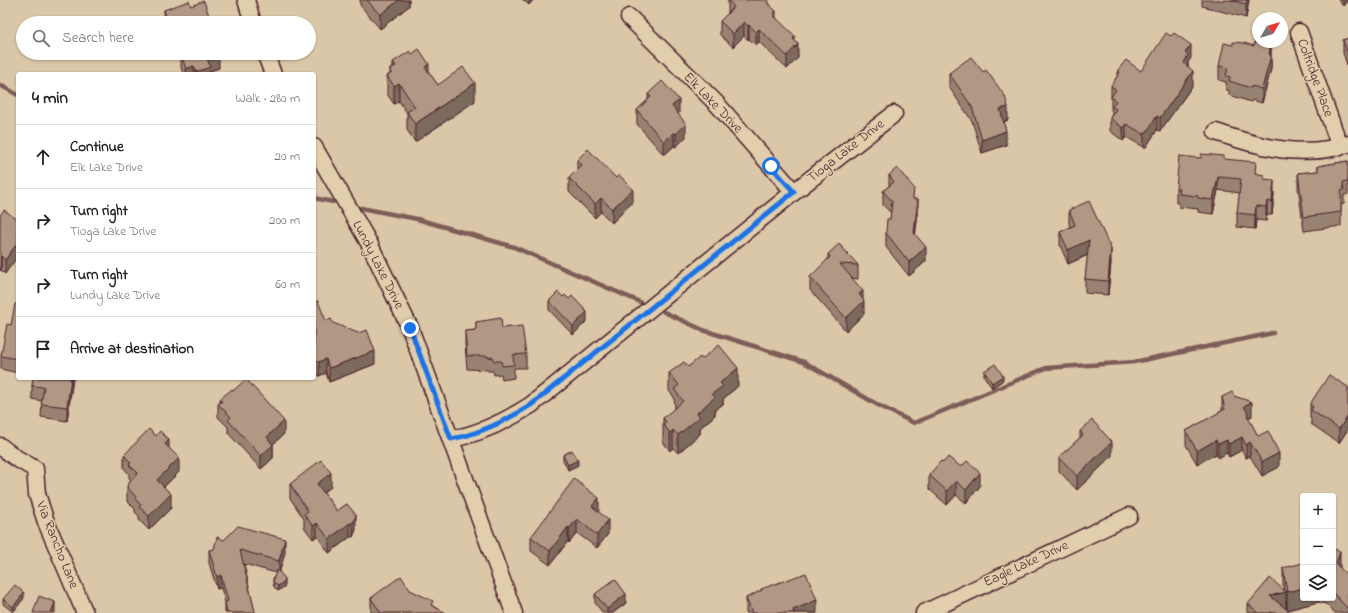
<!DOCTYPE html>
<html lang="en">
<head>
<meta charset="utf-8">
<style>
	:root { --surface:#fff; --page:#f6f6f6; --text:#202124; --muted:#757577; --line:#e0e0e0 }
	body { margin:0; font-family:"Indie Flower",sans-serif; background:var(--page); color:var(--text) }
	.controls { position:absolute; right:12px; bottom:12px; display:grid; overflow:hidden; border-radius:4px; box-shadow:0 1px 3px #0004 }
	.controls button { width:36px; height:36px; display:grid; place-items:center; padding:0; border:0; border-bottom:1px solid var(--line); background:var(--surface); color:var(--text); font:20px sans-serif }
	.compass { position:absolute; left:1252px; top:12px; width:36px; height:36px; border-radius:50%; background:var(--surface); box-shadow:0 1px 3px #0004; rotate:52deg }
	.stop { position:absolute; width:12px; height:12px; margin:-9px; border:3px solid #1a73e8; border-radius:50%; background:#fff }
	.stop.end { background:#1a73e8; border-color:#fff; box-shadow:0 1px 4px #0008 }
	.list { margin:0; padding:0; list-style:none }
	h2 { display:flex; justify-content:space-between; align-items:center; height:52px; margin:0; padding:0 16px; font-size:17px }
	h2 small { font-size:13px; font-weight:400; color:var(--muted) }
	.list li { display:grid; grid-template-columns:26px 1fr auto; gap:12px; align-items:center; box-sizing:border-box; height:64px; padding:0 16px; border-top:1px solid var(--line) }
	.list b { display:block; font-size:15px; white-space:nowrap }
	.list p { margin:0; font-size:13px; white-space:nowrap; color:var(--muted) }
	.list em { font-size:13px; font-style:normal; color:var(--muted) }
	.icon { flex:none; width:22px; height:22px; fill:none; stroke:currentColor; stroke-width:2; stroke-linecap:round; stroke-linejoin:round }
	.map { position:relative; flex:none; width:1348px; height:613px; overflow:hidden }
	.search { position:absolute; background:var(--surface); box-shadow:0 1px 3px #0004; left:16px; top:16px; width:300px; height:44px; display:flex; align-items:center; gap:10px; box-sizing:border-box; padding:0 14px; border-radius:22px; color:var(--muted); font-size:15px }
	.panel { position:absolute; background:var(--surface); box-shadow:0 1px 3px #0004; left:16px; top:72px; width:300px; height:308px; border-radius:4px }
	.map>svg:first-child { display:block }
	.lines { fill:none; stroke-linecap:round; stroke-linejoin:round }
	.stream { stroke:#7e5c58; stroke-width:4.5 }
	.minor-casing { stroke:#4a1f2b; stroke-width:19 }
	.minor { stroke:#e0ceac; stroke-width:16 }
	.wall { fill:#988372; stroke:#4a1f2b; fill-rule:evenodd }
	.shaded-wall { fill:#7c6a5c; stroke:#4a1f2b }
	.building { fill:#b19884; stroke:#4a1f2b }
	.route { stroke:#1a73e8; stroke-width:5 }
	.labels { text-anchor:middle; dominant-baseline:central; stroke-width:3; stroke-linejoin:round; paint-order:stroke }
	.street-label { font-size:14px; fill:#4a1f2b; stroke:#e0ceac }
</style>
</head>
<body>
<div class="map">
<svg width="1348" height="613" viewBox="0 0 1348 613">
	<rect width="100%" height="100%" fill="#dac7a7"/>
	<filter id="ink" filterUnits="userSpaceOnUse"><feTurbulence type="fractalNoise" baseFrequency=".025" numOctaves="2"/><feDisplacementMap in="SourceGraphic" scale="8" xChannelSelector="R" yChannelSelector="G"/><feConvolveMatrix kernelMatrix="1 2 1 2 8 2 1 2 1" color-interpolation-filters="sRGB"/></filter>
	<g filter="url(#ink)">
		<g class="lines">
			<path class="stream" d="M0,85l18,10
				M314,198l19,4
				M361,208l56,11 97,28 126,55
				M664,312l39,18 101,32 74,43 36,18 132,-55 88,-6 139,-29"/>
			<g class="minor-casing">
				<path id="minor" d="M246,0l7,23
					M629,17l88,87 77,88
					M1299,32l41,115
					M265,53l8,21
					M1216,132c42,15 88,27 132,12
					M314,147l55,96 41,85 104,285
					M451,439c29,-5 55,-18 80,-34l263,-213 100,-78
					M0,446l16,12 19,11 2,25 9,28 39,91
					M924,613l205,-97"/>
			</g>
			<use href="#minor" class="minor"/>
		</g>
		<path class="wall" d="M360,0h49v6l-29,23 -20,-24z
			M523,0h10l-4,5z
			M728,0l41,4 7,14 19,23 3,17 -11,11 -28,-27 -3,3 -7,-6 -1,1 -4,-4 -11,11 -13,-12v-14l8,-8z
			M1202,0h47l-3,18 -44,-12z
			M1338,0h10l-5,6z
			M191,6l20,16 4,1h-51v-13z
			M1348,38v30l-5,-15v-13z
			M1271,44v25l-9,34 -10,-3 -1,2 -22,-7v-5h-3v-8l-7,-2v-14l35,-20z
			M181,54l38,14 -9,3v3h-27l-2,-7z
			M412,54l17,19 9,12 37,16 -60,41 -8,-12v-17l-8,-12 -5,3 -7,-10v-18l3,-2v-5l3,-2v-5z
			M1191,58l-3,4v5l5,18 -33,46 -3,-1 -11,17h-2l-18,-10 -3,4 -13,-10v-13l2,-4v-3l-1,-1v-24l7,-11v-5l23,1z
			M983,72l25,48 -4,2 2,23 -24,8 -10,-32 -23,-34v-14z
			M648,94l31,19 -1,1 8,23 -10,10 -2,-1 -10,9 -27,-31v-14l11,-10z
			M1201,158l23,1 32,14 8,6 10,15 -2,21h-5l-1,6 -10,-1 -1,9 -18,-2v-14l3,-20 -22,-3 -5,24 -15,-2v-3l-19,-2v-4h-3v-14z
			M577,160l56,42 -21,21 -11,-11 -6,6 -26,-26v-14l8,-7z
			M1348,161v33l-4,1v9l-3,1v21l-37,5 -6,-44v-14l20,-2v-5z
			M889,175l25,24 4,14 -3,22 11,26 -17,15 -23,-29v-14l4,-14 1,-6 -8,-8v-14l6,-5z
			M1069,210l42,52 -3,33 -23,-2v-14l3,-24 -20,9 -8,-19v-13l10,-5 -1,-3z
			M0,215l18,5 -13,54 -4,-4z
			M828,254l30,11v14l-6,-1 12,36 -18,17 -36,-41v-13l18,-18z
			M563,297l6,2 18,22 -14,14 -24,-25v-9z
			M314,302l12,19 7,2 42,41 -46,18 -3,-9 -7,3 -5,-2z
			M18,304v69l-17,-4v-13l10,-31z
			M476,322l26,6 24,26v14h-12v10l-12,2 -1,-6 -7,1 -1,-4h-5v-1l-21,-1 -2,-24v-14l11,-1z
			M702,359l36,27 -15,13v5l-8,6v5l-15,13v6l-22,19 -5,-5 -3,3 -7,-9v-24l12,-10 -1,-11 -5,-6v-18l19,-6z
			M984,371l19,9 -11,8 -8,-12z
			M33,378h40l-6,43 -26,-4 1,-16 -10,-2v-13z
			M1348,387v42l-9,14 -28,-19v-5l-1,-1v-14z
			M233,391l51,43 -11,10v14l-12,11 -33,-36v-6l-10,-10v-13l2,-2v-3z
			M1234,396l18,20 -4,2 10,18 21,31 -17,9 -12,-20 -4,2 -4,-8 -13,7 -2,-4 -9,5 -2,-4 -19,10 -11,-19v-14l36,-20v-14z
			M1080,431l32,25 -35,34 -18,-19v-14l21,-19z
			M169,448l10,24 -15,15 7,21 -22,22 -10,-10v-4l-4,-4v-3l-8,-8v-14l4,-7 -2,-2v-4l-5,-6v-13z
			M563,455l15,10 -10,5 -5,-10z
			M929,475l51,11 -14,17 -10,-8 -9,10 -18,-16z
			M290,484l41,3 -8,5 14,19 10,-7 9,25 -3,8h-3l-21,16 -12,-17 -4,3 -9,-12v-8l-14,-21z
			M599,511l-1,1 10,22 -11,14 -20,-15 -8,10 -1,-2 -18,24 -19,-14v-14z
			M224,540l61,12 -6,20 6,14 -7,5 -4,-4 -1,-4v-4l3,-6 -32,-9 11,49h-30v-11l-4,-14 -4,1 -8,-26v-13l5,-1z
			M1333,549l7,19 8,8v37h-13l-9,-9 -8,-2 -31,8 3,3h-42v-9l36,-13 -1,-5v-18l20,30h30zM1286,600l1,10 -1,-2z
			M761,589l56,24h-71v-15l15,-7z
			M410,590l23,16 13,7h-74l-1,-1v-14z
			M595,594l31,9 -13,10h-10l-8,-10z
			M24,598l-11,14 -10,-8v-5z"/>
		<path class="shaded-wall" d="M399,0h10v6l-29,23v-14z
			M529,0h4l-4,5z
			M1247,0h2l-3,18v-14z
			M1343,0h5l-5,6z
			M776,11v14l-3,-10z
			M178,21v2h-6z
			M744,22v14l-11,11v-13z
			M749,25v14l-1,1v-14z
			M759,29v13l-3,3v-13z
			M795,36v12l3,-4v14l-11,11v-13l6,-17z
			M1271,44v25l-9,34v-14z
			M1191,45v13l-3,4v6l-4,-5 1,-10z
			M219,54v14l-9,3v3h-14v-2l11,-14z
			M429,64v18l-4,-15z
			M194,66v8h-8v-5z
			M1193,71v14l-33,46v-13z
			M399,83v18l-5,3v-18z
			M475,83v18l-60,41v-18z
			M679,100v13l-7,7v-14z
			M1008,107v13l-8,3v-14z
			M1157,116v14l-11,17h-2v-13z
			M686,124v13l-10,10v-13z
			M1126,124v13l-3,4v-13z
			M1006,131v14l-24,8v-13z
			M674,132v14l-10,9v-13z
			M1218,177v13l-5,24v-14z
			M1274,180v14l-2,21v-13z
			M633,189v13l-21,21v-14z
			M601,198v14l-6,6v-14z
			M918,199v14l-4,34v-14z
			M1267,201v14l-1,6v-14z
			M1256,206v14l-1,9v-14z
			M1089,240v14l-21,10v-14z
			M18,242v14l-13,18v-14z
			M926,247v14l-17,15v-14z
			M1111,249v13l-3,33v-14z
			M1,256v14l-1,1v-14z
			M863,291v11l1,-1v13l-18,17v-13l13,-24z
			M587,312v9l-14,14v-9z
			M375,351v13l-46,18v-14z
			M326,359v14l-7,3v-14z
			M738,368v18l-15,13v5l-8,6v5l-15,13v6l-22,19v-18l34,-41 8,-11z
			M1003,376v4l-11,8v-5z
			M71,378h2l-6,43v-14z
			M1252,402v14l-4,2v10l-4,-22z
			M1348,416v13l-9,14v-14z
			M284,421v13l-17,16v-13z
			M673,430v18l-3,3v-18z
			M1242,437v13l-13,7v-13z
			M169,440v14l-4,-10z
			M1216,440v14l-19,10v-13z
			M1227,440v13l-9,5v-14z
			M1112,442v14l-35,34v-14z
			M1250,442v14l-4,2v-13z
			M273,445v13l-12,11v-13z
			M1279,453v14l-17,9v-14z
			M179,458v14l-22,22v-14z
			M578,460v5l-10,5v-5z
			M331,473v14l-14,11v-14z
			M980,473v13l-14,17v-13z
			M956,481v14l-9,10v-14z
			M171,494v14l-22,22v-14z
			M599,498v13l-7,9v-14z
			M356,515v14l-3,8v-14z
			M577,519v14l-8,10v-14z
			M608,520v14l-11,14v-13z
			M317,523v13l-4,3v-13z
			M350,523v14l-21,16v-14z
			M568,527v14l-18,24v-14z
			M285,539v13l-6,22v-13z
			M1340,551v18l-4,-5z
			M221,575v13l-4,1v-12z
			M285,581v5l-7,5v-5z
			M1303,588v10h15v4l-31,8v-18z
			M1286,592v18l-15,2v1h-1v-17z
			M24,593v5l-11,14v-5z
			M626,594v9l-13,10h-6v-4z
			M817,600v13h-25l1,-3z
			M55,602v11h-4z"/>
		<path class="building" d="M367,0h32l-19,15z
			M728,0h40l1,1 -2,2 9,8 -3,4 22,21 -2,3 5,5 -11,12 -28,-27 -3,3 -7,-7 -1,1 -4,-4 -11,12 -13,-13 14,-14z
			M1231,0h16l-1,4z
			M189,1l2,5 13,-5 7,21 3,-1 1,2h-36l-1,-2 -6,2h-4l-4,-13z
			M1166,33l5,3 3,-3 17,12 -6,8 3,2 -4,8 9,8 -33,47 -3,-2 -11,17 -2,1 -18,-10 -3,4 -13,-10 6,-9 -4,-2 4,-6 -5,-4 5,-7 -5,-4 9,-14 -2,-2 8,-10 15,11z
			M1348,38v17l-5,-15z
			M1255,40l3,1v1h5l8,2 -2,10 2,1 -9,34 -10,-3 -1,2 -22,-7 1,-4 -4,-1 2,-8 -9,-2 5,-23 9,2v-3l11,1 10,3z
			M419,49l10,15 -4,3 13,18 25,-18 12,16 -60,41 -8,-12 8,-5 -16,-24 -5,3 -7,-10 5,-3 -2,-4 6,-3 -3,-4 17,-11 2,3z
			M183,53h36v1l-12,4 3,9 -14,5 -2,-6 -8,3 -5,-15z
			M971,57l12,15 3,-2 19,26 3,11 -8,2 6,22 -24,9 -10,-33 -23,-34z
			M662,81l17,19 -7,6 14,18 -10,10 -2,-2 -10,10 -27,-32 14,-13 -3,-3z
			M588,149l28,29 3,-3 14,14 -21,20 -11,-11 -6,6 -26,-26 13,-13 -5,-5z
			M1201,154l23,2v3l32,3 -1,11 9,2v4l10,1 -2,22 -5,-1 -1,6 -10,-1 -1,9 -18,-2 4,-34 -23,-2 -5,23 -15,-2v-2l-19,-2 1,-5h-4l3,-33 22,2z
			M1348,161v20l-5,1 1,8 -3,1v21l-37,5 -6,-44 20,-2v-5z
			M897,168l17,20 -1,11h5l-4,34 12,14 -17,15 -23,-29 1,-14h3l2,-18 -9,-10 11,-9 -5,-7z
			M1089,201l22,48 -3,32 -23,-2 4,-39 -21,10 -8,-18 15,-7 -6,-15z
			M4,210l14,10v22l-13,18 -4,-4 -1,1v-42z
			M839,244l19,21 -18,-1 23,27 -4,3 5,7 -18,17 -36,-41 20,-20 -2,-3z
			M558,292l5,5 2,-2 4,4 3,-3 15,16 -14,14 -24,-25z
			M318,301l8,20 5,-2 2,4 25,10 9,-3 8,21 -46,17 -3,-9 -7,3 -5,-1v-59z
			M15,304h3v55l-17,-3 6,-32 4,1z
			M501,318l1,10 20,-2 4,28 -13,1 1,10 -12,1 -1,-5h-7l-1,-4 -5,1v-2h-21l-2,-25 11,-1v-8z
			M719,345l19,23 -18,15 3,3 -11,8 3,3 -18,16 3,4 -22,18 -5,-5 -3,3 -7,-9 3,-2 -3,-4 20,-17 -9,-12 5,-4 -10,-12 15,-11 4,5 12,-10 2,2z
			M995,364l8,12 -11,7 -8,-12z
			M1329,375l19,12v29l-9,13 -28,-19 2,-3 -3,-3z
			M33,378h38l-4,29 -26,-3 3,-17 -12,-1z
			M246,379l38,42 -17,16 6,8 -12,11 -33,-36 3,-3 -13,-13 4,-3 -2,-2 12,-10 1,2z
			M1232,392l2,4 18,6 -8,4 4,8 -1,1 11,21 10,-5 11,22 -17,9 -12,-20 -4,3 -4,-8 -13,7 -2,-4 -9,4 -2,-4 -19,11 -11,-20 39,-22 -3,-12z
			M1092,420l20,22 -35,34 -18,-19 24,-22 -3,-4z
			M149,429l7,7 4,-5 9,9 -4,4 14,14 -22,22 14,14 -22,22 -10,-9 2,-2 -6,-6 1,-2 -9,-10 2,-4 9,-10 -9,-8 2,-2 -7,-8z
			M572,450l6,10 -10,5 -5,-10z
			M948,457l13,10 6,-6 13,12 -14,17 -10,-9 -9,10 -18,-16 12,-14 3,1z
			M321,460l10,13 -14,11 20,27 10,-7 9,11 -3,8h-3l-21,16 -12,-16 -4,3 -9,-12 4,-3 -18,-27z
			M574,479l25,19 -7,8 16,14 -11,15 -20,-16 -8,10 -1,-2 -18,24 -19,-14z
			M238,526l47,13 -6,22 -39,-11 15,62 -4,1h-24l-2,-11 3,-1 -7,-26 -4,2 -8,-27 5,-1 3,-12 7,3z
			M1333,549l7,2 -4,13 12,12v33l-15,-16z
			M1303,563v25l-16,4 -4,-24z
			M277,570l7,7 1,4 -7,5 -4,-3 -1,-4z
			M806,573l11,27 -24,10 1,2 -2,1h-40l-6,-15 16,-8 -1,-1z
			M401,576l9,14 23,11 -2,4 15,8h-65l-10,-15z
			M1270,578l16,14 -16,4 20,16 -1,1h-16l-2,-1 -1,1h-11l-11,-9z
			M615,579l11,15 -19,15 -12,-15z
			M15,585l9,8 -11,14 -10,-8z
			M39,596l16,6 -4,11h-18z"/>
	</g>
	<g class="lines" filter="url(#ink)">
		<path class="route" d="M410,328l41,111c29,-5 55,-18 80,-34l263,-213 -23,-26"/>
	</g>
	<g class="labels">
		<g class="street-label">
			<text transform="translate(1315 78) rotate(70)">Coltridge Place</text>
			<text transform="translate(713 103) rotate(46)">Elk Lake Drive</text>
			<text transform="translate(846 151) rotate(-38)">Tioga Lake Drive</text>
			<text transform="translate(378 265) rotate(63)">Lundy Lake Drive</text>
			<text transform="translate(57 545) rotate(68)">Via Rancho Lane</text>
			<text transform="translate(1026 564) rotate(-25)">Eagle Lake Drive</text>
		</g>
	</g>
</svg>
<div class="controls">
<button>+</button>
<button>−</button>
<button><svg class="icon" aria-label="layers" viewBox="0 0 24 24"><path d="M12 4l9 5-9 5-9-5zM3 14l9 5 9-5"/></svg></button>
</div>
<svg class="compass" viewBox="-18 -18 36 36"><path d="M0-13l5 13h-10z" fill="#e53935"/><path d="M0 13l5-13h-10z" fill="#757577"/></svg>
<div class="stop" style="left:771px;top:166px"></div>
<div class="stop end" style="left:410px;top:328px"></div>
<div class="search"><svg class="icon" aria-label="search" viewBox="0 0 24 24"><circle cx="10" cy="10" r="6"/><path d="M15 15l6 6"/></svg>Search here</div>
<section class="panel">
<h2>4 min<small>Walk · 280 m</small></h2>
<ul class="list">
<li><svg class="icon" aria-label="ahead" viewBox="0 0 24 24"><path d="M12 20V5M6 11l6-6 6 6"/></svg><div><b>Continue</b><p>Elk Lake Drive</p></div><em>20 m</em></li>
<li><svg class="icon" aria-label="right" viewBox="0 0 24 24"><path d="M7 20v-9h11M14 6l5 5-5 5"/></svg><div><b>Turn right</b><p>Tioga Lake Drive</p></div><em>200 m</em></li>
<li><svg class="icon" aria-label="right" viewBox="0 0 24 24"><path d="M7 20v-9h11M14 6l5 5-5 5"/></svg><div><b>Turn right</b><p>Lundy Lake Drive</p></div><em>60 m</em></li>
<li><svg class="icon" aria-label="arrive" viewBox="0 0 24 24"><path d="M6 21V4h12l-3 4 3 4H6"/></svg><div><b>Arrive at destination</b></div></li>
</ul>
</section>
</div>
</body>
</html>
